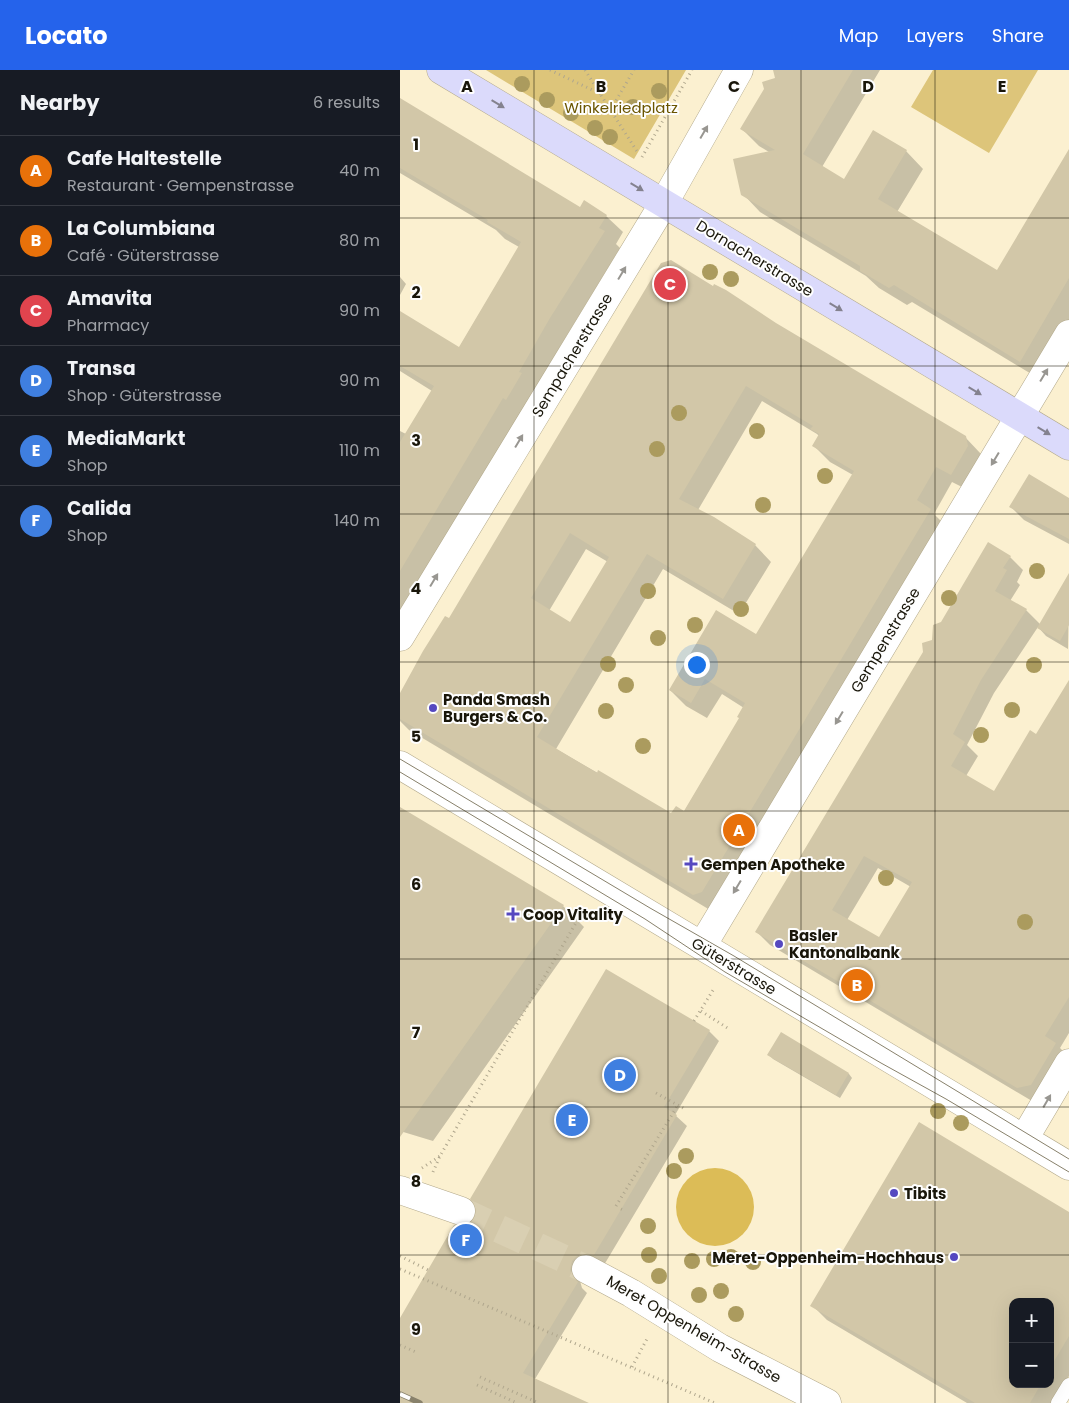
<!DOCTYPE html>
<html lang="en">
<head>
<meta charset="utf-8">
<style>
	:root { --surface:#171b24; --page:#20242c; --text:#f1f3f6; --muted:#9ea1a6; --line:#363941; --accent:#2563eb }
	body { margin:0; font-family:Poppins,sans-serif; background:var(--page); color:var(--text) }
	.controls { position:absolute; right:15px; bottom:15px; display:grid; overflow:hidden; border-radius:10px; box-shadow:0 5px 20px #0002 }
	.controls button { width:45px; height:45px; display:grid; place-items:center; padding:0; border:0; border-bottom:1px solid var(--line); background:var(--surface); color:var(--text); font:25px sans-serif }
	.you { position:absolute; left:296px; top:594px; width:18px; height:18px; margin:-12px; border:4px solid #fff; border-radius:50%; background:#1a73e8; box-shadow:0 0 0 8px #1a73e833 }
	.badge { display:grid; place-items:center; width:32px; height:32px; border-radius:50%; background:var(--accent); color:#fff; font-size:16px; font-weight:700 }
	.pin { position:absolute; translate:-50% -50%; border:2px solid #fff; box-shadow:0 1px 5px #0006 }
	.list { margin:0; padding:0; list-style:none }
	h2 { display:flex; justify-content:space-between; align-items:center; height:65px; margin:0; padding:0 20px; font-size:21px }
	h2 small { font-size:16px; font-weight:400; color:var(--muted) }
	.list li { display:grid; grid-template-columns:32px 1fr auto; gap:15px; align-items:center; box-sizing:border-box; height:70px; padding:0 20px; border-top:1px solid var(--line) }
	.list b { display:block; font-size:19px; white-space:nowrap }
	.list p { margin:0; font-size:16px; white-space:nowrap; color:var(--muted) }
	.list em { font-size:16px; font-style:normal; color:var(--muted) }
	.map { position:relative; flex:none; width:669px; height:1333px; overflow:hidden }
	header { display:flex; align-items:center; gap:30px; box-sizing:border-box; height:70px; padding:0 25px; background:var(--accent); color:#fff }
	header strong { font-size:24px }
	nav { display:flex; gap:28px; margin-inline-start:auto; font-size:18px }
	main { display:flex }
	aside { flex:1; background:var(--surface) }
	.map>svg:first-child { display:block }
	.green { fill:#ddc57a }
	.water { fill:#dcbc57 }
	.shadow { fill:#0003; fill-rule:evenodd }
	.building { fill:#d2c7a8; fill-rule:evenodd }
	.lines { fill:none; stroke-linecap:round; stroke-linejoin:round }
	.tertiary-tunnel { stroke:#d9cfb2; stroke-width:28; stroke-dasharray:28 14; stroke-linecap:butt }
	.service-casing { stroke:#b2a88a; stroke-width:15 }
	.minor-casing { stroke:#b2a88a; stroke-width:29 }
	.tertiary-casing { stroke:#b2a88a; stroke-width:29 }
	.secondary-casing { stroke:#b2a88a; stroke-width:29 }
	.path { stroke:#afa68d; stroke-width:3; stroke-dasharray:1 4; stroke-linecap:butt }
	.service { stroke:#fff; stroke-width:14 }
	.minor { stroke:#fff; stroke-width:28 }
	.tertiary { stroke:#fff; stroke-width:28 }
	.secondary { stroke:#dbdafb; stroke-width:28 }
	.tram { stroke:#88816b; stroke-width:1 }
	.rail-casing { stroke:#88816b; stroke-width:5.5 }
	.rail { stroke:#fefefe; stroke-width:4; stroke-dasharray:11; stroke-linecap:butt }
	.tree { fill:#ab9b5e }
	.oneway { fill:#84828f }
	.oneway2 { fill:#989691 }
	.grid { fill:none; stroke:#19160a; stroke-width:1; stroke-opacity:0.55 }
	.poi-dot { fill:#5548c0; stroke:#fefefe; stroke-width:2 }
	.labels { text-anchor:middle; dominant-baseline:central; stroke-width:4; stroke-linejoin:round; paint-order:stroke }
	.park-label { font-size:15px; fill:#6a5500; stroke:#fefefe }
	.street-label { font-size:15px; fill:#19160a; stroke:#fefefe }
	.poi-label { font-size:15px; font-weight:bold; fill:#19160a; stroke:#fefefe; text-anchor:start }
	.grid-label { font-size:16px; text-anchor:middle; font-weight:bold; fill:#19160a; stroke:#fefefe; stroke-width:4; stroke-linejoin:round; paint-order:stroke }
</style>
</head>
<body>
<header>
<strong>Locato</strong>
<nav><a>Map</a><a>Layers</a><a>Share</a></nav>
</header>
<main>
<aside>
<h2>Nearby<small>6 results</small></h2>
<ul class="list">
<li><span class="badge" style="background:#e8710a">A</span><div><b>Cafe Haltestelle</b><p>Restaurant · Gempenstrasse</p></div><em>40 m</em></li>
<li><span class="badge" style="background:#e8710a">B</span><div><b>La Columbiana</b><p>Café · Güterstrasse</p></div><em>80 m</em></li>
<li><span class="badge" style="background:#e0444e">C</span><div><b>Amavita</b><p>Pharmacy</p></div><em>90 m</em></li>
<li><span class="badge" style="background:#3f7fe0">D</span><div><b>Transa</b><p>Shop · Güterstrasse</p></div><em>90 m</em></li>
<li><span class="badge" style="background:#3f7fe0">E</span><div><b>MediaMarkt</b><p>Shop</p></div><em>110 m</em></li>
<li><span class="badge" style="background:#3f7fe0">F</span><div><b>Calida</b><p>Shop</p></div><em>140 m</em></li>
</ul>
</aside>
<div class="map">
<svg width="669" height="1333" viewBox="0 0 669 1333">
	<rect width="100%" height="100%" fill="#fbf0d0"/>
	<path class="green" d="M86,0h200l-52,89z
		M533,0h105l-49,83 -78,-46z"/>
	<path class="water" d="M276 1137a39 39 0 1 1 78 0a39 39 0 1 1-78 0Z"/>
	<path class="shadow" d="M375,0h105l-58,97 22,14 62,-30 17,18 -26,43 100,60 72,-121v174l-31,53 -126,-76 -5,3 -28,-17 -13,-12 -106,-64 -17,-18 26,-42 -10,-6 -17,-17 35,-50z
		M0,30l180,108 26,8 17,16 -7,12 4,4 -53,87 -167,280v-184l6,3 26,-43 -32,-20v-58l59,35 60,-101 -14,-8 -9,-9 -96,-57z
		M0,207l6,7 -6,11z
		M375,254l190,113 16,17 -13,36 -16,-8 -18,32 12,12 -236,384 -301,-180 -9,-9v-19l49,-82zM362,331l55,33 2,2 -5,10 16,16 23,13 -96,160 -87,55 16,16 21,12 15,-24 22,14 -4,10 -56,94 -13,3 -115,-66 107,-180 76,45 32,-52 -16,-17 -57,-35zM186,479l22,13 -37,62 -22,-13z
		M669,429v45l-45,-24 -13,-13z
		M610,487l13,13 -6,12 3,3 -10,16 16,9 14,14 29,-32 -1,57 -22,-13 -8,-9 -44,66 -27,52 11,11 -12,20 28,17 43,-57 32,-51v348l-9,15 9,9 -37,44 -262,-156 -13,-13 176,-291 9,-18zM478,798l33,19 -31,52 -33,-19z
		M0,738l163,98 21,21 -151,214 -33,-10z
		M309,961l10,10 -44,74 12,11 -83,139 -24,16 2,7 5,5 -52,86 51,24h-186v-83l65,-93 7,-4z
		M369,985l80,19 3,4 -12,20 -67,-39z
		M669,1143v163l-16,27h-86l-140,-83 -15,-15zM613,1232h37v82h-37z"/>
	<path class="building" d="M373,0h80l-50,84 41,25 29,-49 34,20 -29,49 119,71 72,-121v129l-49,84 -126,-77 -5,3 -29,-17v-5l-119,-71 -8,-36 42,-9 -35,-21 24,-40 -2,-7 13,-4z
		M0,28l180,109 4,-7 23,15 -8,13 6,3 -55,87 -31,54 3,1 -16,27 -3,-2 -103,173v-129l34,-56 -34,-20v-55l59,36 62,-105 -34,-20 1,-2 -88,-52z
		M271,190l42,26 1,-2 12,6 50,33 190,113 2,10 -17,29 -15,-8 -19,33 14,9 -229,383 -9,3 -293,-176v-26l23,-42 22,-35 4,2 212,-355zM346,316l67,40 -3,3 9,5 -7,12 42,25 -98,163 -40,-24 -47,80 22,13 14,-24 40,24 -8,14 2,1 -55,93 -8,-5 -5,7 -73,-43 -1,3 -60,-36 110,-183 76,45 33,-55 -42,-27 -35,-18zM170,463l39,24 -39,65 -39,-24z
		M629,404l40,24v41l-60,-32z
		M588,472l23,14 -8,12 4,2 -12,21 32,18 -46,71 -28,54 12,8 -14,24 43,25 36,-61 6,4 33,-54v317l-24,39 11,7 -25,42 -14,3 -262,-156 168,-280 -1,-9 10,-3 1,-15 8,-3zM464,786l48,26 -33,55 -47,-27z
		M669,503v52l-9,16 -23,-13z
		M0,737l164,98 -164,232z
		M206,899l104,61 -46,77 13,8 -83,140 -9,-2 -8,3 -5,5 -2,9 3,7 5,5 -55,91 66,30h-189v-85l54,-93 10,1 8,-4 4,-5v-9l-6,-9z
		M381,962l68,41 -13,22 -69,-40z
		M519,1052l150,90v124l-19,32v-66h-37v82h28l-11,19h-55l-165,-97z"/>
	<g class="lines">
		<path class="tertiary-tunnel" d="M61,1141l125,58"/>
		<g class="service-casing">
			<path id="service" d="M658,1333l11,-18"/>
		</g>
		<g class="minor-casing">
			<path id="minor" d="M0,567l264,-434 75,-133
				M0,695l669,401
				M302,876l367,-612
				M624,1069l45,-76"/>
		</g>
		<g class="tertiary-casing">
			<path id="tertiary" d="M0,1120l61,21
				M186,1199l45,24 89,55 107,55"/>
		</g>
		<g class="secondary-casing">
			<path id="secondary" d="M41,0l628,376"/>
		</g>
		<path class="path" d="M150,0l51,24
			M185,0l53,83
			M211,39l23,-39
			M242,87l50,-87
			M301,941l28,18
			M294,951l21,-34
			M256,1023l27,15
			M22,1098l18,-12
			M33,1102l7,-16 144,-247
			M216,1136l62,-101
			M221,1139l4,2
			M0,1186l28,14
			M0,1199l315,134
			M0,1275l18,8
			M232,1297l16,-30
			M80,1307l59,26
			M77,1315l40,18"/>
		<use href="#service" class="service"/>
		<use href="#minor" class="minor"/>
		<use href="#tertiary" class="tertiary"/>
		<use href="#secondary" class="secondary"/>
		<path class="tram" d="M0,689l250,149 84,48 335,203
			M0,702l245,147 80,53 156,91 65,36 123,73"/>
		<g class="rail-casing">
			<path id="rail" d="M0,1324l20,9"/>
		</g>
		<use href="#rail" class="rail"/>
	</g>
	<g class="tree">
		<circle cx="122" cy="14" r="8"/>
		<circle cx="259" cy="21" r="8"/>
		<circle cx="147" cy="30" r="8"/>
		<circle cx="233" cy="37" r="8"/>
		<circle cx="171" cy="43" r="8"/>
		<circle cx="195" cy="58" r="8"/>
		<circle cx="210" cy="67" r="8"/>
		<circle cx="310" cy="202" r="8"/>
		<circle cx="331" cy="209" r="8"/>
		<circle cx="279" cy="343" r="8"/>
		<circle cx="357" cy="361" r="8"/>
		<circle cx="257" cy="379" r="8"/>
		<circle cx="425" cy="406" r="8"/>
		<circle cx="363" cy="435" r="8"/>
		<circle cx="637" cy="501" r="8"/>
		<circle cx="248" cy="521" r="8"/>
		<circle cx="549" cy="528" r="8"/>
		<circle cx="341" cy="539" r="8"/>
		<circle cx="295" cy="555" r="8"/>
		<circle cx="258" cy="568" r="8"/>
		<circle cx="208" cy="594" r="8"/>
		<circle cx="634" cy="595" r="8"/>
		<circle cx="226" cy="615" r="8"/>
		<circle cx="612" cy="640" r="8"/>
		<circle cx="206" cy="641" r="8"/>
		<circle cx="581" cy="665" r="8"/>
		<circle cx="243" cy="676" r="8"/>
		<circle cx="486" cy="808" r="8"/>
		<circle cx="625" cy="852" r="8"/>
		<circle cx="538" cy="1041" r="8"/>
		<circle cx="561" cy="1053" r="8"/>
		<circle cx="286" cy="1086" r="8"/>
		<circle cx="274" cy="1101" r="8"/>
		<circle cx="248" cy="1156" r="8"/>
		<circle cx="249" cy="1185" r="8"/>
		<circle cx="331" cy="1187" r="8"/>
		<circle cx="314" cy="1189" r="8"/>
		<circle cx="292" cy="1191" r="8"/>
		<circle cx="353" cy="1192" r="8"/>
		<circle cx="259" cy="1206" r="8"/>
		<circle cx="321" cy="1221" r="8"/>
		<circle cx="299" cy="1225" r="8"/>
		<circle cx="336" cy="1244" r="8"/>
	</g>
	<defs><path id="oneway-solid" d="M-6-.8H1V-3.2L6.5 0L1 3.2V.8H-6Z" transform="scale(1.25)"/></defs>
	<g class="oneway">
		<use href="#oneway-solid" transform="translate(98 34) rotate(31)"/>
		<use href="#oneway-solid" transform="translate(237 117) rotate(31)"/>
		<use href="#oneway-solid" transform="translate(436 237) rotate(31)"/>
		<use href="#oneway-solid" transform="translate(575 321) rotate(31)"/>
		<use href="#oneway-solid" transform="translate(644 361) rotate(31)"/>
	</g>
	<g class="oneway2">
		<use href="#oneway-solid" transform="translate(304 62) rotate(-60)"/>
		<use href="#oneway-solid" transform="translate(222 203) rotate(-59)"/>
		<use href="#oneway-solid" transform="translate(644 305) rotate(-59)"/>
		<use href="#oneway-solid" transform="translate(119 371) rotate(-59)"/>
		<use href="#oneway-solid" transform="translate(595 389) rotate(121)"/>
		<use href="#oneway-solid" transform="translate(34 510) rotate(-59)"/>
		<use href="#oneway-solid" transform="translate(439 648) rotate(121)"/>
		<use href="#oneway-solid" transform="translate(337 817) rotate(121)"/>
		<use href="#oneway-solid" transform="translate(647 1031) rotate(-60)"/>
	</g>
	<path class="grid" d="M134,0v1333M268,0v1333M401,0v1333M535,0v1333M0,148h669M0,296h669M0,444h669M0,592h669M0,741h669M0,889h669M0,1037h669M0,1185h669"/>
	<g class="poi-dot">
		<circle cx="33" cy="638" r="5"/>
		<path d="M288.5 786.5h5v5h5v5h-5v5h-5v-5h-5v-5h5z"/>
		<path d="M110.5 836.5h5v5h5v5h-5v5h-5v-5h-5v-5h5z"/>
		<circle cx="379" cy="874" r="5"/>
		<circle cx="494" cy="1123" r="5"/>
		<circle cx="554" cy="1187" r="5"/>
	</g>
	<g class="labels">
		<g class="park-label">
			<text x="221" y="37">Winkelriedplatz</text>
		</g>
		<g class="street-label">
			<text transform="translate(355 188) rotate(31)">Dornacherstrasse</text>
			<text transform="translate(172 285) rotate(-59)">Sempacherstrasse</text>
			<text transform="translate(485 570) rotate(-59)">Gempenstrasse</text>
			<text transform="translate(334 896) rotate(31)">Güterstrasse</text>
			<text transform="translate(294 1259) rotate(30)">Meret Oppenheim-Strasse</text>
		</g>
		<g class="poi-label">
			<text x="43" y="629">Panda Smash<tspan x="43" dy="17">Burgers &amp; Co.</tspan></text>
			<text x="301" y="794">Gempen Apotheke</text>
			<text x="123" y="844">Coop Vitality</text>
			<text x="389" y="865">Basler<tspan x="389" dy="17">Kantonalbank</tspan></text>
			<text x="504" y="1123">Tibits</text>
			<text x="544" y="1187" text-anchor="end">Meret-Oppenheim-Hochhaus</text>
		</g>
	</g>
	<g class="grid-label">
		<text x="67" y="22">A</text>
		<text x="201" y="22">B</text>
		<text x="334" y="22">C</text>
		<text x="468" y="22">D</text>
		<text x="602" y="22">E</text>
		<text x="16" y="80">1</text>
		<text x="16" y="228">2</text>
		<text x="16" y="376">3</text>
		<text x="16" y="524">4</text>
		<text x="16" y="672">5</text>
		<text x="16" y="820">6</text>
		<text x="16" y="968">7</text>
		<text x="16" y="1117">8</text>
		<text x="16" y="1265">9</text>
	</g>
</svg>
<div class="controls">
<button>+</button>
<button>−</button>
</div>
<div class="you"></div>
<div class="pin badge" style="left:339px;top:760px;background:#e8710a">A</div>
<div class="pin badge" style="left:457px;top:915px;background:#e8710a">B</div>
<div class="pin badge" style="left:270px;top:214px;background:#e0444e">C</div>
<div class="pin badge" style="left:220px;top:1005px;background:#3f7fe0">D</div>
<div class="pin badge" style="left:172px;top:1050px;background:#3f7fe0">E</div>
<div class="pin badge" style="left:66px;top:1170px;background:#3f7fe0">F</div>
</div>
</main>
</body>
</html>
